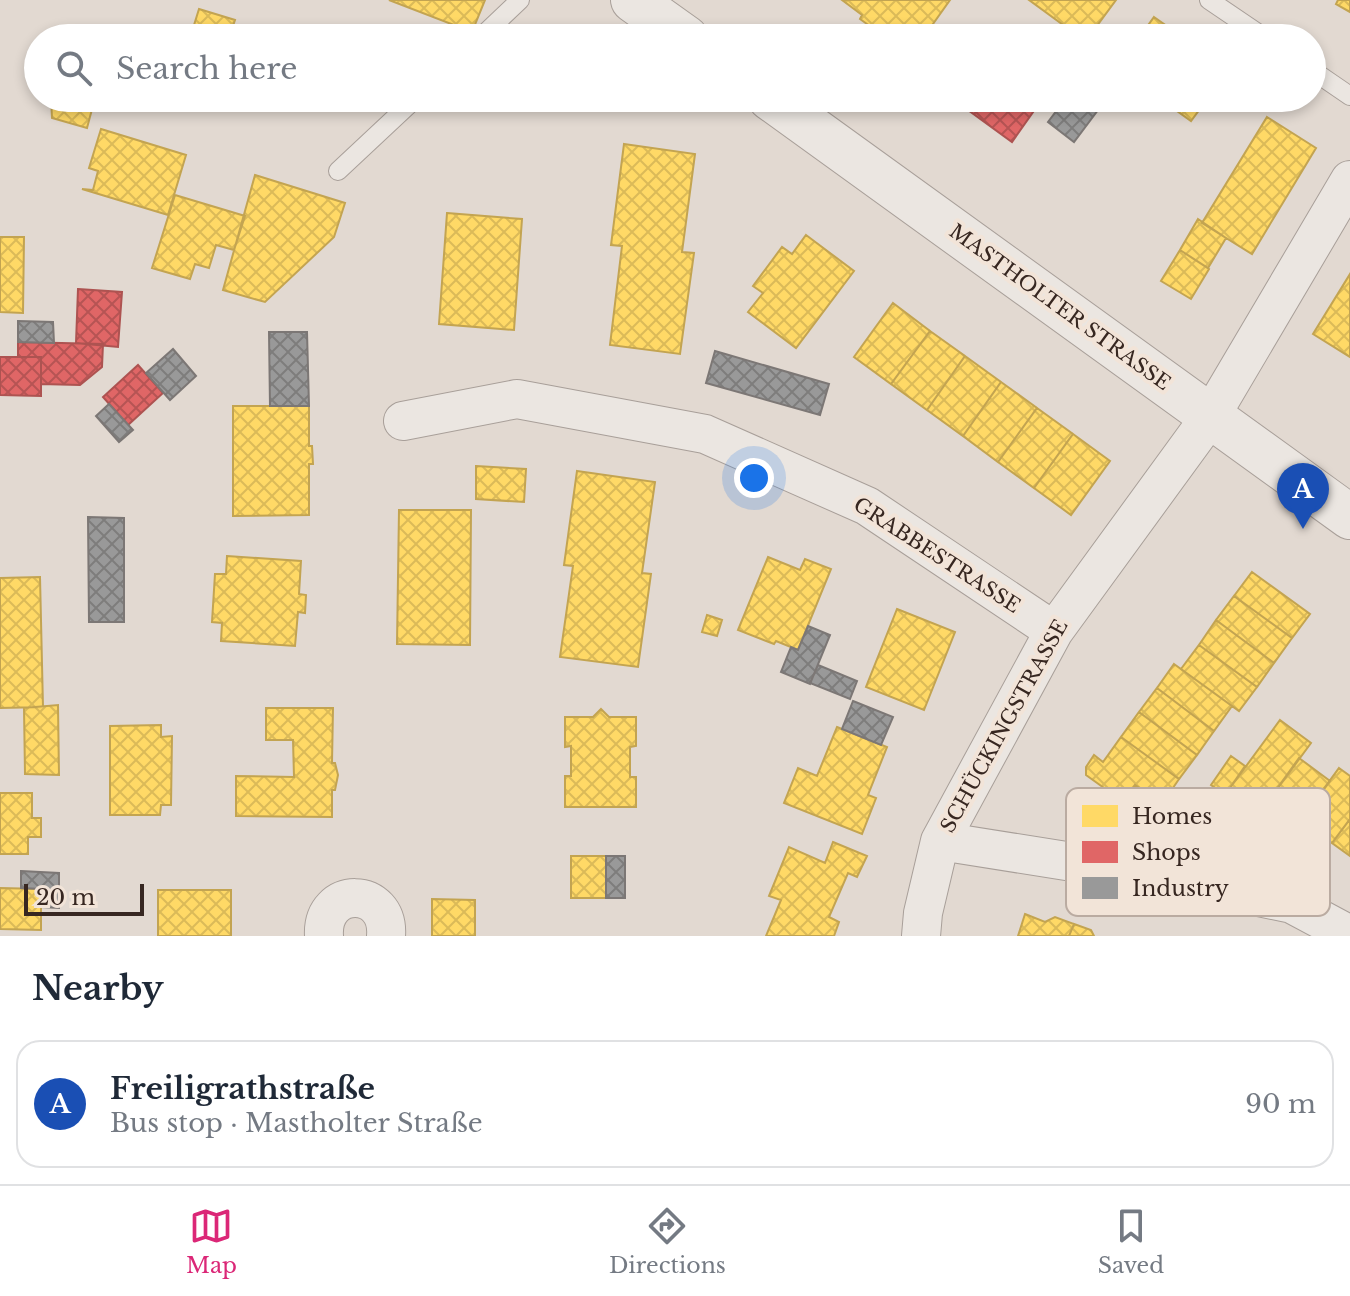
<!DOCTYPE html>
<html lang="en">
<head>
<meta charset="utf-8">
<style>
	:root { --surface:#fff; --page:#f2f2f3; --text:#1f2937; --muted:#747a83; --line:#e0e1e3; --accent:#db2777 }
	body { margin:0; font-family:"Libre Baskerville",serif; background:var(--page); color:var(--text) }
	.scale { position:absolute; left:24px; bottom:20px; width:120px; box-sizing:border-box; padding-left:8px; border:4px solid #372721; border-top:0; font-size:22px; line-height:28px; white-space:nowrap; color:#372721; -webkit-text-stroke:6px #f2e4d8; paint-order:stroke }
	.you { position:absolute; left:754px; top:478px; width:28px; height:28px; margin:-20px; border:6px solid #fff; border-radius:50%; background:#1a73e8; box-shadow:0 0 0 12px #1a73e833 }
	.badge { display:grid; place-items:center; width:52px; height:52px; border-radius:50%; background:var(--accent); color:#fff; font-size:26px; font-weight:700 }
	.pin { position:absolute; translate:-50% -66px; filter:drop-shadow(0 2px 4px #0008) }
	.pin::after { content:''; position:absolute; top:42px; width:28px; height:24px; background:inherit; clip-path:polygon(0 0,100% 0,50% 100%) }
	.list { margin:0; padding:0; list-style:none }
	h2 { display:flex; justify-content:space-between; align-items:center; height:104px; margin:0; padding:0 32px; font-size:34px }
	h2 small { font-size:26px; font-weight:400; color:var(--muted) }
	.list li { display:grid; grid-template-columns:52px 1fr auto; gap:24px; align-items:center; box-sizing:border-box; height:128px; margin:0 16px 16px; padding:0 16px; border:2px solid var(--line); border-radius:24px }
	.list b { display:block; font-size:30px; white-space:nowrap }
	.list p { margin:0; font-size:26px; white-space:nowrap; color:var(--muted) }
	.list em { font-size:26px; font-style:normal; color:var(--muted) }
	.icon { flex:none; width:44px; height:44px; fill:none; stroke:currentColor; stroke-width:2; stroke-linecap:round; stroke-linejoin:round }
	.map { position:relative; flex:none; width:1350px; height:936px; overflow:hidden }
	.search { position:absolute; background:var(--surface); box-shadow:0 4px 12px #0003; left:24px; right:24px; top:24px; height:88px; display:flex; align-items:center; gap:20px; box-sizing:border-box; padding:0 28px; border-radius:44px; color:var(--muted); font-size:30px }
	.sheet { height:248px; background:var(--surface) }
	nav { display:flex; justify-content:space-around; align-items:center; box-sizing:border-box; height:112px; border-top:2px solid var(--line); background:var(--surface); font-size:22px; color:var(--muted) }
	nav a { display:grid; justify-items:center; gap:4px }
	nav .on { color:var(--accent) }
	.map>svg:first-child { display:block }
	.homes { fill:url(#homes-cross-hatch); stroke:#c3a451; stroke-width:2 }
	.shops { fill:url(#shops-cross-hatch); stroke:#ad5351; stroke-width:2 }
	.industry { fill:url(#industry-cross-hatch); stroke:#7c7775; stroke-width:2 }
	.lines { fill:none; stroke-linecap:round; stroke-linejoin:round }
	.service-casing { stroke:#a89f99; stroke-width:20 }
	.minor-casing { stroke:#a89f99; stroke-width:40 }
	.tertiary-casing { stroke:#a89f99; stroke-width:46 }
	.service { stroke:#ebe6e1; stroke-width:18 }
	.minor { stroke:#ebe6e1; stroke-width:38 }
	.tertiary { stroke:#ebe6e1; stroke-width:44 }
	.labels { text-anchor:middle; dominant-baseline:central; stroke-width:8; stroke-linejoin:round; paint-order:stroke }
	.street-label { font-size:20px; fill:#372721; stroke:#f2e4d8 }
	.key { fill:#f2e4d8; stroke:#baaba1; stroke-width:2 }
	.key-label { font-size:22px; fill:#372721 }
</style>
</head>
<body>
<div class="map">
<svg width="1350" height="936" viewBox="0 0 1350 936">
	<defs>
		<pattern id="homes-cross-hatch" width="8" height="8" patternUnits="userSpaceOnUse" patternTransform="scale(2)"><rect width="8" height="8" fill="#ffd966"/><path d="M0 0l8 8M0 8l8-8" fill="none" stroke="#dbba58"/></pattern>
		<pattern id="shops-cross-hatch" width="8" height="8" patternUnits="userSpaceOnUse" patternTransform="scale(2)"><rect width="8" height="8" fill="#e06666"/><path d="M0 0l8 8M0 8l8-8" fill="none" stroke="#b65454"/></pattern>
		<pattern id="industry-cross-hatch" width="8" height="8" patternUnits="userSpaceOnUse" patternTransform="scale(2)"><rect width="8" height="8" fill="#999"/><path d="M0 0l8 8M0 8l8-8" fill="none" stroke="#7e7d7c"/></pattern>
	</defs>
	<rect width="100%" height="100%" fill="#e2d9d1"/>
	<path class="homes" d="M389,0h96l-13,32z
		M842,0h108l-27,38h-29l-7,-5 -2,4 -25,-18 2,-4z
		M1029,0h87l-28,38h-7z
		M1338,0h12v12l-14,-8z
		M199,9l36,11 -6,18h-39z
		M1154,17l30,21h-45z
		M51,98h44l-8,30 -35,-10z
		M1159,98h49l-17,23z
		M1267,117l49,31 -64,106 -50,-31z
		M101,129l85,26 -18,60 -86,-26 11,1 5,-19 -9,-3z
		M624,144l71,10 -13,98 12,1 -14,101 -70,-9 12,-99 -11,-1z
		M255,175l90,28 -11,34 -69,65 -42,-12z
		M175,195l70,21 -11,34 -18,-5 -7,23 -14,-4 -5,15 -38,-11z
		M447,213l75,6 -8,111 -75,-6z
		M1198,219l28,19 -18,30 -28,-18z
		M806,235l48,36 -58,77 -48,-36 15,-19 -10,-7 29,-39 10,7z
		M0,237h24l-1,76 -23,-1z
		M1180,250l29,19 -18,30 -30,-18z
		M1350,274v83l-37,-23z
		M893,303l37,28 -39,53 -37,-27z
		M930,331l35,25 -38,54 -36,-26z
		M965,356l36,26 -38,54 -36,-26z
		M1001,382l36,26 -39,54 -35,-26z
		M233,406h76v40h3l1,18h-4v51l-76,1z
		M1037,408l36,26 -39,54 -36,-26z
		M1073,434l37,27 -39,54 -37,-27z
		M476,466l50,3 -2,33 -48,-3z
		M577,471l78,11 -13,91 9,1 -13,93 -78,-10 13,-91 -9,-1z
		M399,510h72l-1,135 -73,-1z
		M227,556l74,5 -2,33 7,1 -1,18 -7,-1 -3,34 -74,-5 1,-18 -10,-1 3,-48h11z
		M768,557l32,13 5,-11 26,10 -33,81 -22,-9 -2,3 -36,-14z
		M1252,572l58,42 -18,24 -58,-42z
		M40,577l3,130 -43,1v-130z
		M1234,596l58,42 -18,25 -58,-43z
		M897,609l58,23 -31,78 -58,-23z
		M707,615l15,5 -5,16 -15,-4z
		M1216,620l58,43 -17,24 -58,-42z
		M1199,645l58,42 -18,24 -58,-42z
		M1174,664l58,42 -18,25 -57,-43z
		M1157,688l57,43 -17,24 -58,-43z
		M58,705l1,70 -34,-1 -1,-66z
		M266,708h67l-1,55h3l3,12 -3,15h-3v27l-96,-1v-40l58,1 -1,-37h-27z
		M601,709l8,8h27v29l-6,1v30h6v30h-71v-31h6v-30l-6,1v-30h28z
		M1139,712l58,43 -18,24 -58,-42z
		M1280,720l31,23 -50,68 -31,-23z
		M161,725v12l11,-1 -1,69h-10l-1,10h-50v-89z
		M837,727l50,20 -19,48 8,3 -14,36 -78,-31 14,-35 19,8z
		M1121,737l58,42 -17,25 -27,-19 -8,12 -9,1 -32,-23v-8l8,-12 9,7z
		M1231,756l14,10 -20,29 -14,-10z
		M1299,758l31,23 -38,52 -31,-22z
		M1339,768l11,8v43l-18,24 -31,-23z
		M0,793h32v25h9v19h-13v17h-28z
		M1350,819v37l-18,-13z
		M833,842l34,14 -10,21 -9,-4 -19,44 10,5 -5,14h-68l15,-36 -12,-4 20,-49 36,16z
		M571,856h35v42h-35z
		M0,888l41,1v41l-41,-1z
		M158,890h73v46h-73z
		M432,899l43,1v36h-43z
		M1025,914l20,8 10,-5 19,7 -5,12h-51z
		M1074,924l17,6 3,6h-25z"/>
	<path class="shops" d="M960,98h83l-31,44 -55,-40z
		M78,289l44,3 -4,55 -42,-4z
		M18,342l85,2 -1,23 -22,18 -39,-1v-27h-23z
		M0,357h41v39l-41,-1z
		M138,365l25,28 -35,32 -25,-28z"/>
	<path class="industry" d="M1066,98h41l-33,44 -26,-20z
		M18,321l35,1 1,21 -36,-1z
		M269,332h38l2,74h-39z
		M173,349l23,27 -26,24 -24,-27z
		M715,351l114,33 -9,31 -114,-32z
		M109,404l24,26 -14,12 -23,-26z
		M88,517l36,1v104h-35z
		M808,626l22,9 -20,49 -29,-12 10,-25 7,3z
		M818,665l39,16 -7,18 -40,-16z
		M853,701l40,16 -12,28 -39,-16z
		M606,856h19v42h-19z
		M21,871l38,2v35l-18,-1v-18l-20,-1z"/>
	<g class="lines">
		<g class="service-casing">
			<path id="service" d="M1209,0l56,38
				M480,38l40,-38
				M1312,70l38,26
				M338,171l78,-73"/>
		</g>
		<g class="minor-casing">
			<path id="minor" d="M403,421l114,-22 188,35 162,72 187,125
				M940,841l208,33 144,30 58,31
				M324,936c-3,-51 66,-50 62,0
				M921,936l2,-23 17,-72 114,-210 156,-214 140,-237"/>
		</g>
		<g class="tertiary-casing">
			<path id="tertiary" d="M633,0l53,38
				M770,98l580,419"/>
		</g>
		<use href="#service" class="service"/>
		<use href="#minor" class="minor"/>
		<use href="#tertiary" class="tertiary"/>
	</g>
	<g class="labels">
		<g class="street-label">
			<text transform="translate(1060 307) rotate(36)">MASTHOLTER STRASSE</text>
			<text transform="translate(937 555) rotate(33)">GRABBESTRASSE</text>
			<text transform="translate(1004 726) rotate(-61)">SCHÜCKINGSTRASSE</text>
		</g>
	</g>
	<rect x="1066" y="788" width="264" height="128" rx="12" class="key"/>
	<rect x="1082" y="805" width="36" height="22" fill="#ffd966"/>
	<rect x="1082" y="841" width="36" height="22" fill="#e06666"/>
	<rect x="1082" y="877" width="36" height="22" fill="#999"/>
	<g class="key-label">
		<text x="1132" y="824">Homes</text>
		<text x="1132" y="860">Shops</text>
		<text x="1132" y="896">Industry</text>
	</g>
</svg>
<div class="scale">20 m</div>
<div class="you"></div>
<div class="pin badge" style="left:1303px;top:529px;background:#1a4fb4">A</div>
<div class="search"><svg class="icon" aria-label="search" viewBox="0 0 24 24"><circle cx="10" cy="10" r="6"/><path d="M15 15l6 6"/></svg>Search here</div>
</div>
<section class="sheet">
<h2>Nearby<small></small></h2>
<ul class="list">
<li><span class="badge" style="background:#1a4fb4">A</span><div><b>Freiligrathstraße</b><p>Bus stop · Mastholter Straße</p></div><em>90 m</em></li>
</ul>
</section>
<nav>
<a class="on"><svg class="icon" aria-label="map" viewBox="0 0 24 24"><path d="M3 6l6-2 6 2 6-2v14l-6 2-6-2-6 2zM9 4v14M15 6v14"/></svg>Map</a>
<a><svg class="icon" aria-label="directions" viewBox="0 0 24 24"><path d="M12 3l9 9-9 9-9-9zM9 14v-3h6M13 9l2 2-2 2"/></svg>Directions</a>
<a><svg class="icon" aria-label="saved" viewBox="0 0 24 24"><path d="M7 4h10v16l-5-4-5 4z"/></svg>Saved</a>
</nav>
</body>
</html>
